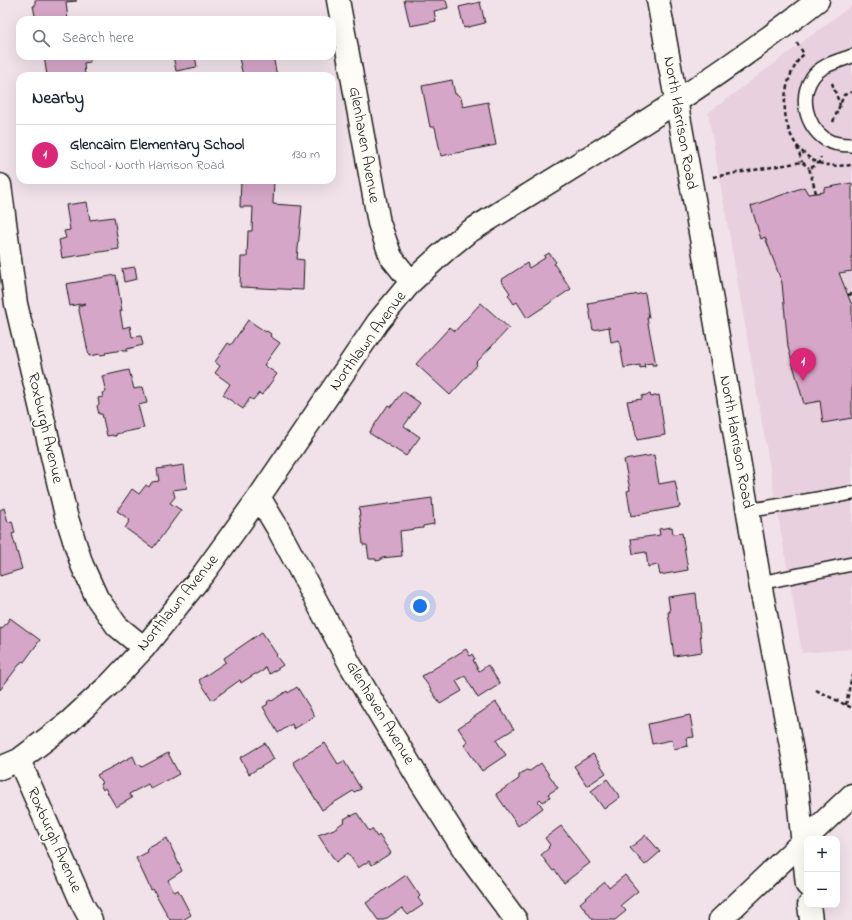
<!DOCTYPE html>
<html lang="en">
<head>
<meta charset="utf-8">
<style>
	:root { --surface:#fff; --page:#f2f2f3; --text:#1f2937; --muted:#747a83; --line:#e0e1e3; --accent:#db2777 }
	body { margin:0; font-family:"Indie Flower",sans-serif; background:var(--page); color:var(--text) }
	.controls { position:absolute; right:12px; bottom:12px; display:grid; overflow:hidden; border-radius:8px; box-shadow:0 4px 16px #0002 }
	.controls button { width:36px; height:36px; display:grid; place-items:center; padding:0; border:0; border-bottom:1px solid var(--line); background:var(--surface); color:var(--text); font:20px sans-serif }
	.you { position:absolute; left:420px; top:606px; width:14px; height:14px; margin:-10px; border:3px solid #fff; border-radius:50%; background:#1a73e8; box-shadow:0 0 0 6px #1a73e833 }
	.badge { display:grid; place-items:center; width:26px; height:26px; border-radius:50%; background:var(--accent); color:#fff; font-size:13px; font-weight:700 }
	.pin { position:absolute; translate:-50% -33px; filter:drop-shadow(0 1px 2px #0008) }
	.pin::after { content:''; position:absolute; top:21px; width:14px; height:12px; background:inherit; clip-path:polygon(0 0,100% 0,50% 100%) }
	.list { margin:0; padding:0; list-style:none }
	h2 { display:flex; justify-content:space-between; align-items:center; height:52px; margin:0; padding:0 16px; font-size:17px }
	h2 small { font-size:13px; font-weight:400; color:var(--muted) }
	.list li { display:grid; grid-template-columns:26px 1fr auto; gap:12px; align-items:center; box-sizing:border-box; height:60px; padding:0 16px; border-top:1px solid var(--line) }
	.list b { display:block; font-size:15px; white-space:nowrap }
	.list p { margin:0; font-size:13px; white-space:nowrap; color:var(--muted) }
	.list em { font-size:13px; font-style:normal; color:var(--muted) }
	.icon { flex:none; width:22px; height:22px; fill:none; stroke:currentColor; stroke-width:2; stroke-linecap:round; stroke-linejoin:round }
	.map { position:relative; flex:none; width:852px; height:920px; overflow:hidden }
	.search { position:absolute; background:var(--surface); box-shadow:0 4px 16px #0002; left:16px; top:16px; width:320px; height:44px; display:flex; align-items:center; gap:10px; box-sizing:border-box; padding:0 14px; border-radius:12px; color:var(--muted); font-size:15px }
	.panel { position:absolute; background:var(--surface); box-shadow:0 4px 16px #0002; left:16px; top:72px; width:320px; height:112px; border-radius:12px }
	.map>svg:first-child { display:block }
	.built { fill:#e9d0df }
	.building { fill:#d5a6c7; stroke:#1c1c1c }
	.lines { fill:none; stroke-linecap:round; stroke-linejoin:round }
	.service-casing { stroke:#1c1c1c; stroke-width:16 }
	.minor-casing { stroke:#1c1c1c; stroke-width:25 }
	.tertiary-casing { stroke:#1c1c1c; stroke-width:25 }
	.primary-casing { stroke:#1c1c1c; stroke-width:25 }
	.path { stroke:#1c1c1c; stroke-width:2.5; stroke-dasharray:4 3; stroke-linecap:butt }
	.service { stroke:#fdfcf7; stroke-width:13 }
	.minor { stroke:#fdfcf7; stroke-width:22 }
	.tertiary { stroke:#fdfcf7; stroke-width:22 }
	.primary { stroke:#fdfcf7; stroke-width:22 }
	.labels { text-anchor:middle; dominant-baseline:central; stroke-width:3.5; stroke-linejoin:round; paint-order:stroke }
	.street-label { font-size:16px; fill:#1c1c1c; stroke:#fdfcf7 }
</style>
</head>
<body>
<div class="map">
<svg width="852" height="920" viewBox="0 0 852 920">
	<rect width="100%" height="100%" fill="#f1e2e9"/>
	<filter id="ink" filterUnits="userSpaceOnUse"><feTurbulence type="fractalNoise" baseFrequency=".025" numOctaves="2"/><feDisplacementMap in="SourceGraphic" scale="8" xChannelSelector="R" yChannelSelector="G"/><feConvolveMatrix kernelMatrix="1 2 1 2 8 2 1 2 1" color-interpolation-filters="sRGB"/></filter>
	<g filter="url(#ink)">
		<path class="built" d="M852,5v644l-50,4 -94,-540z"/>
		<path class="building" d="M35,0h41l1,1 -11,1 2,18h-32l-3,-14h2z
			M404,0h42l2,8 -14,3 2,10 -26,5z
			M480,2l5,21 -21,5 -5,-21z
			M44,56h46v6l-6,1 1,13h-38z
			M173,56h22l2,11 -21,4z
			M248,56h25l4,20h-34l-4,-18z
			M452,80l3,14h2l4,4 2,9 25,-5 8,43 -55,11 -6,-29h-5l-8,-41z
			M241,180h33l-1,24 29,2 -5,53 7,1 -1,30 -63,-3 1,-30h6l1,-26h4l1,-24h-13z
			M852,183v88l-13,2 12,30h1v115l-29,5 -3,-22 -16,3 -16,-57 -6,-64 -17,-46 -4,2 -10,-33 53,-19 4,7 16,-2v-4z
			M87,202l3,18 24,-3 5,32 -57,9 -3,-18 7,-2 -2,-7 6,-1 -4,-25z
			M549,253l7,9 -2,2 17,25 -44,29 -10,-16 -3,2 -6,-9 2,-2 -9,-13 26,-17 2,5 16,-10 -1,-2z
			M135,267l2,12 -13,3 -2,-13z
			M116,275l6,36h-2l3,17 7,-2 2,11 9,-1 2,9 -16,4v2h-5v-1l-17,3 1,1 -5,1 -1,-1 -11,2 -11,-50 7,-2v-1l-15,3 -4,-22z
			M645,293l4,25h-2l9,47h-4v-2l-8,1 1,3 -5,1v-3l-16,3 -5,-28 -8,2 -2,-15 -16,3 -5,-27z
			M481,303l28,25 -33,35 1,2 -27,30 -34,-31 34,-37 5,4z
			M248,320l18,12 1,-1 4,3 -1,2 10,7 -16,22 13,9 -15,21 -3,-2 -6,7 -3,-2 -7,11 -20,-14 7,-11 -15,-11 5,-7 -5,-4 13,-19 3,2z
			M129,370l5,19 9,-2 4,16 -9,2 6,23 -28,6v2h-3v-1l-6,1 -5,-22h-3l-2,-8 2,-2 -1,-6 5,-1 -1,-4 4,-1 -4,-16z
			M403,391l17,12 -16,23 16,11 -14,19 -37,-23 19,-28 3,2z
			M650,394l1,3 8,-2 6,40 -28,5 -4,-20h-2l-4,-19 15,-2v-3z
			M654,455l5,29 16,-3 5,26 -49,9 -4,-25 3,-1 -6,-30z
			M184,465l3,23 -14,2 2,7 -5,6 11,7 -28,38 -28,-20 5,-8 -13,-9 15,-22 7,5 7,-9 3,2 3,-5 7,-1 -2,-12z
			M432,498l2,26 -11,2v2l-23,3 2,25 -21,2v2l-5,1v-2h-7l-2,-14h-4l-4,-37z
			M4,508l4,14 4,-1 3,12 -3,1 10,35 -22,7v-66z
			M672,527l1,7 9,-1 6,37 -28,5 -2,-10 -10,2 -2,-15 -13,2 -2,-15 29,-4 -1,-6z
			M696,593l6,59 -28,4 -6,-44h2l-2,-15z
			M10,618l30,22 -16,22 -2,-1 -22,29v-62l2,1z
			M262,632l15,23 -1,1 7,9 -13,9 -5,-7 -1,3 -7,4h-2l-14,9 -1,-3 -28,20 -13,-20 27,-18 -2,-4z
			M466,649l4,7 2,-2 3,5 -2,1 6,11 9,-6 12,19 -22,14 -13,-22 -9,5 6,10 -22,13 -18,-28z
			M297,687l18,29 -21,13 -2,-5 -14,9 -15,-26 5,-3 -1,-2 3,-2 2,1 15,-10 1,2z
			M496,702l18,27 -18,11 10,15 -24,16 -18,-26 4,-3 -10,-14z
			M690,715l4,22 -8,1 2,8 -14,3 -2,-9 -20,4 -4,-20z
			M265,743l9,16 -25,15 -9,-16z
			M325,743l13,21 6,-3 17,28 -7,3 -1,-1 -31,19 -29,-48z
			M168,753l11,21 -28,15 -3,-5 -19,10 3,4 -16,9 -11,-19 -2,2 -3,-6 2,-1 -5,-8 36,-19 4,9 2,-1 3,3z
			M593,754l13,19 -19,13 -13,-20z
			M541,763l17,25 -10,6 2,3 -7,5 -3,-3 -2,2 5,7 -25,18 -22,-32 23,-15v-4l7,-5 4,1z
			M607,779l13,18 -16,12 -13,-18z
			M357,813l12,18 3,-2 5,8 2,-2 12,18 -19,12 -3,-4 -11,7 -10,-15 -12,9 -18,-27 16,-6 11,-8 -1,-2 7,-4 1,1z
			M561,826l29,37 -26,20 -9,-13 -2,1 -12,-16 8,-7 -1,-1 2,-2 -5,-7z
			M646,835l14,17 -15,13 -15,-17z
			M167,838l15,33 -14,9 6,12 4,-2 13,25 -8,5h-13l-17,-31 -2,1 -15,-32 12,-6 -1,-3z
			M406,875l14,21 -2,2 5,7 -15,10 -6,-7 -18,12h-6l-12,-17z
			M625,875l13,16 -17,14 5,6 -11,9h-22l-13,-17 25,-21 4,6z"/>
		<g class="lines">
			<g class="service-casing">
				<path id="service" d="M852,56c-13,5 -32,9 -40,22 -13,20 -6,47 13,61 7,5 18,6 27,6
					M747,511l105,-18
					M760,583l92,-19"/>
			</g>
			<g class="minor-casing">
				<path id="minor" d="M338,0l41,223 12,34 20,25
					M0,185l16,119 50,211 16,50 15,33 20,28 27,22
					M259,497l18,30 74,139 66,110 49,77 50,67
					M19,760l63,143 9,17
					M0,768l19,-8 50,-38 41,-38 34,-36 60,-75 55,-76 119,-175 33,-40 36,-33 20,-16c119,-74 241,-146 351,-233"/>
			</g>
			<g class="tertiary-casing">
				<path id="tertiary" d="M658,0l47,260 55,323 35,184 12,118
					M809,905l2,15"/>
			</g>
			<g class="primary-casing">
				<path id="primary" d="M720,920l132,-125"/>
			</g>
			<path class="path" d="M797,43l7,11c-3,3 -7,7 -9,12 -17,30 -14,75 18,94 11,7 26,6 39,5
				M832,83l8,22
				M833,122l11,-27 8,-3
				M797,147l5,15
				M713,177l89,-15 7,6
				M816,193l-7,-25c7,-2 10,-4 12,-11
				M848,295l4,-1
				M816,690l36,18
				M846,705l6,-30"/>
			<use href="#service" class="service"/>
			<use href="#minor" class="minor"/>
			<use href="#tertiary" class="tertiary"/>
			<use href="#primary" class="primary"/>
		</g>
	</g>
	<g class="labels">
		<g class="street-label">
			<text transform="translate(680 123) rotate(80)">North Harrison Road</text>
			<text transform="translate(364 145) rotate(80)">Glenhaven Avenue</text>
			<text transform="translate(368 341) rotate(-54)">Northlawn Avenue</text>
			<text transform="translate(45 428) rotate(77)">Roxburgh Avenue</text>
			<text transform="translate(736 442) rotate(80)">North Harrison Road</text>
			<text transform="translate(178 603) rotate(-51)">Northlawn Avenue</text>
			<text transform="translate(380 713) rotate(59)">Glenhaven Avenue</text>
			<text transform="translate(54 840) rotate(66)">Roxburgh Avenue</text>
		</g>
	</g>
</svg>
<div class="controls">
<button>+</button>
<button>−</button>
</div>
<div class="you"></div>
<div class="pin badge" style="left:803px;top:381px">1</div>
<div class="search"><svg class="icon" aria-label="search" viewBox="0 0 24 24"><circle cx="10" cy="10" r="6"/><path d="M15 15l6 6"/></svg>Search here</div>
<section class="panel">
<h2>Nearby<small></small></h2>
<ul class="list">
<li><span class="badge">1</span><div><b>Glencairn Elementary School</b><p>School · North Harrison Road</p></div><em>130 m</em></li>
</ul>
</section>
</div>
</body>
</html>
